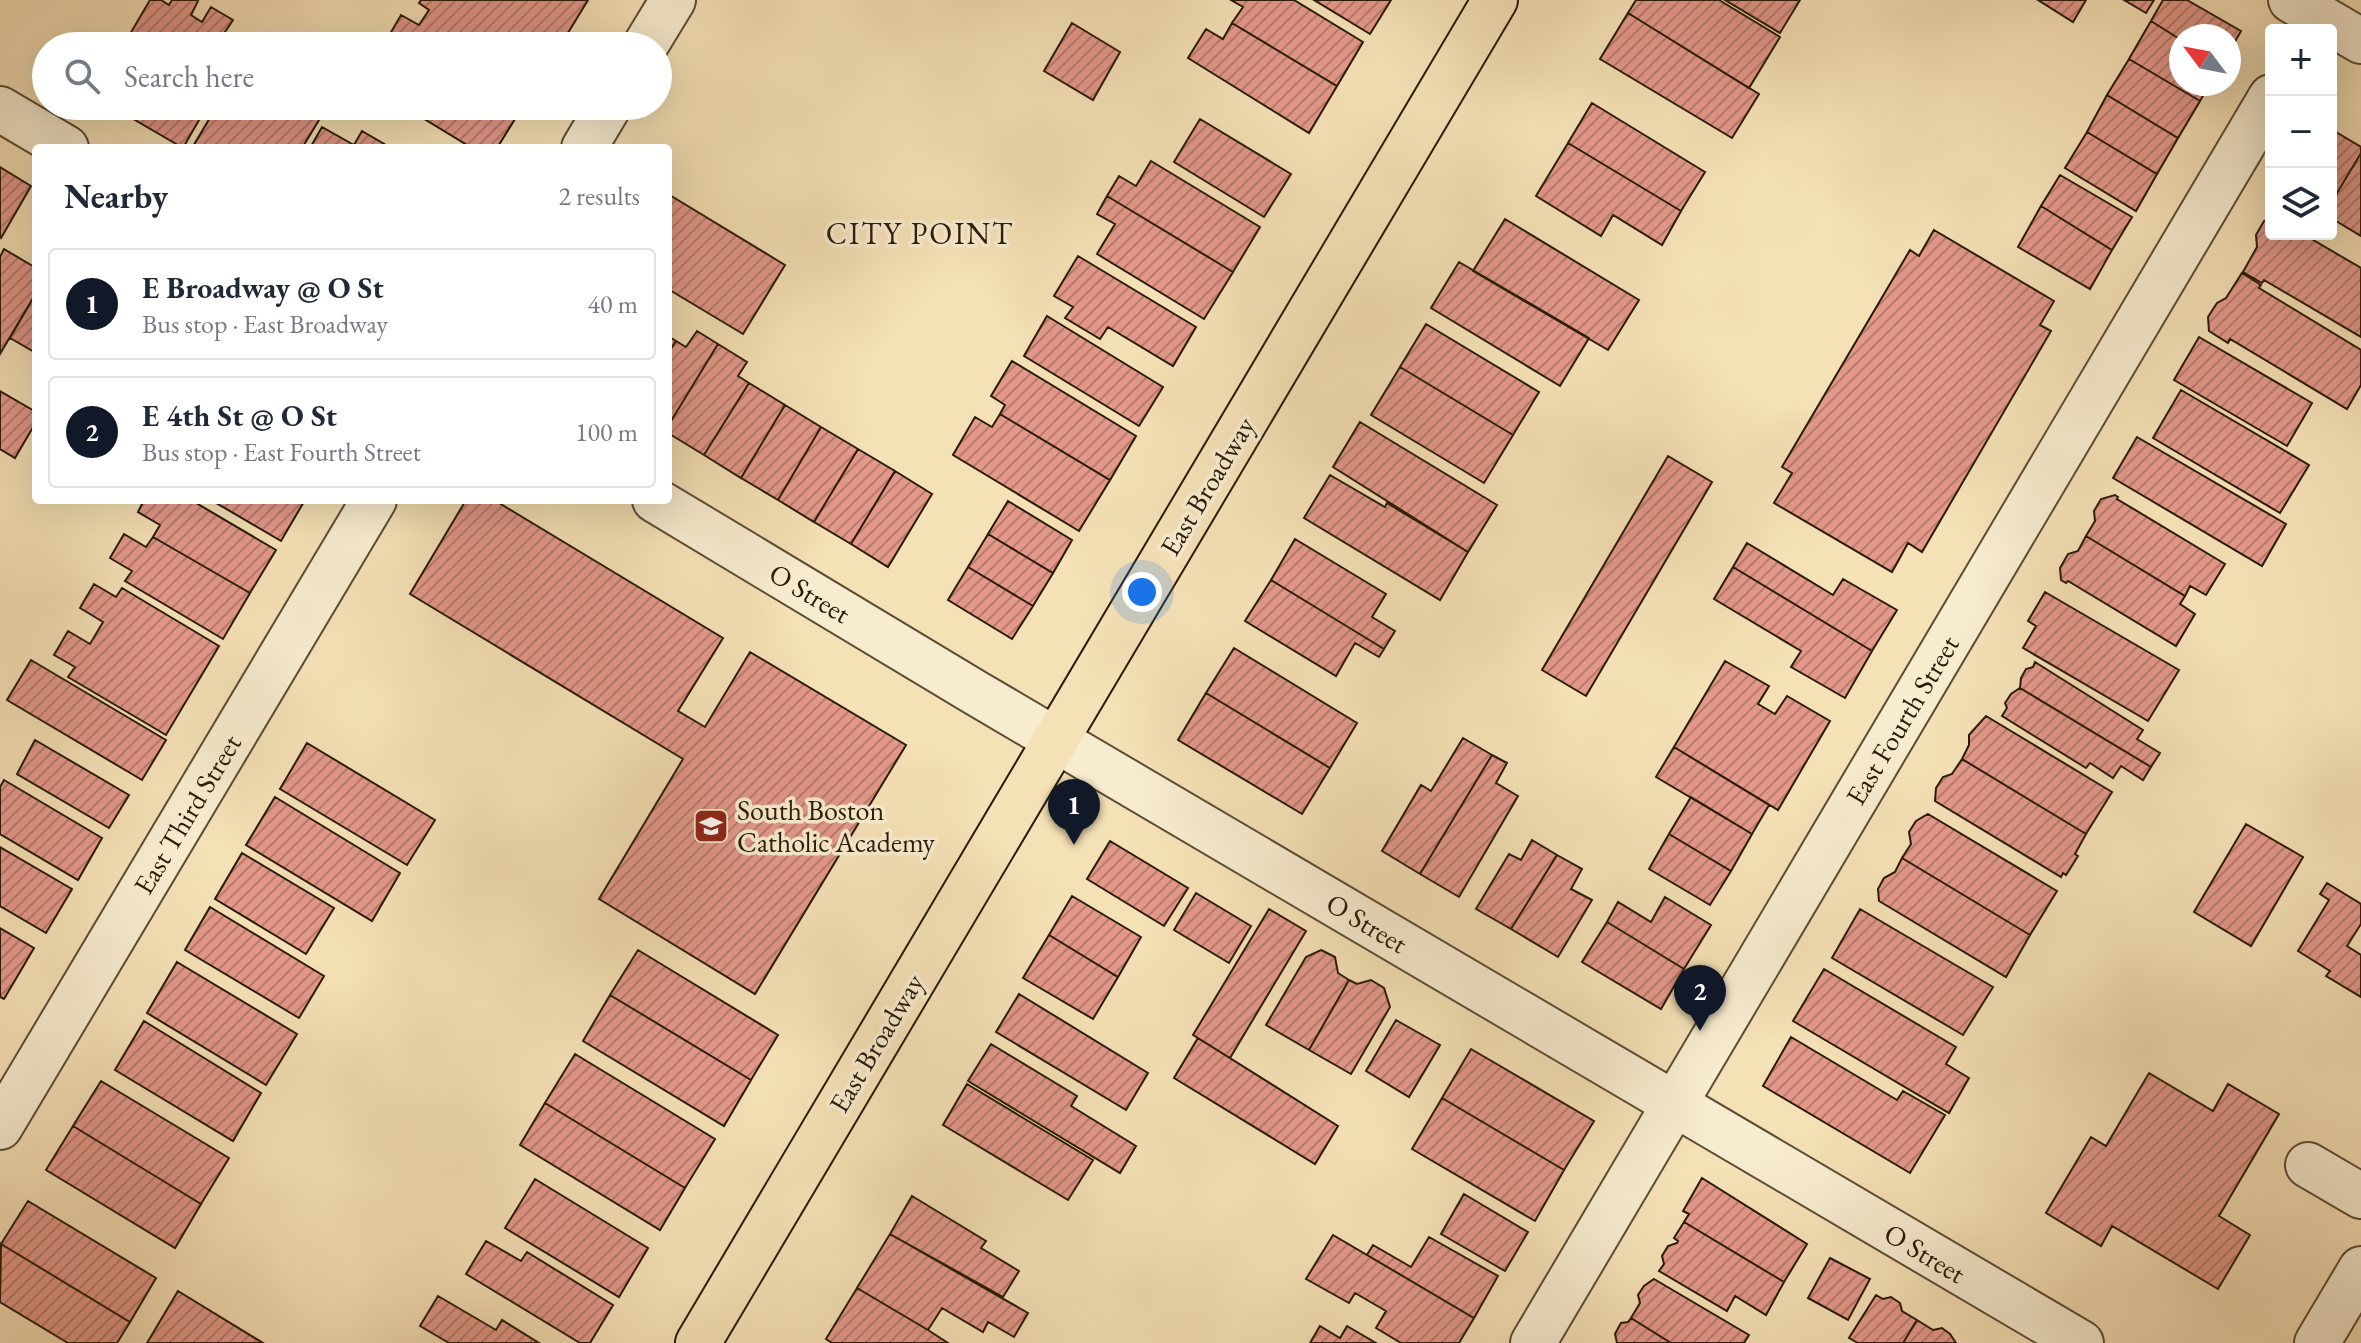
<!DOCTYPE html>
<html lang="en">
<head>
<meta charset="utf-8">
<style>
	:root { --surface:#fff; --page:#f6f6f7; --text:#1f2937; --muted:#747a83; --line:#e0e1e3; --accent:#111827 }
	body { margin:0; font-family:"EB Garamond",serif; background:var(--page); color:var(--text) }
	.controls { position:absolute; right:24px; top:24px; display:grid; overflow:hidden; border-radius:8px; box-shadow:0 8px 32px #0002 }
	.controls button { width:72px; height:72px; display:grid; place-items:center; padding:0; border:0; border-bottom:2px solid var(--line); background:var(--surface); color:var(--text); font:40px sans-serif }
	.compass { position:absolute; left:2169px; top:24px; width:72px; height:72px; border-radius:50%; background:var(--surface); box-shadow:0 8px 32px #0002; rotate:302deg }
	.you { position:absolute; left:1142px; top:592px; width:28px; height:28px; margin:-20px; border:6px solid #fff; border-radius:50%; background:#1a73e8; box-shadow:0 0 0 12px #1a73e833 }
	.badge { display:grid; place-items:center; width:52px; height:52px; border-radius:50%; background:var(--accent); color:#fff; font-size:26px; font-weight:700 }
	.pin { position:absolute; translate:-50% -66px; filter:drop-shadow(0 2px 4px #0008) }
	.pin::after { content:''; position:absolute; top:42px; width:28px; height:24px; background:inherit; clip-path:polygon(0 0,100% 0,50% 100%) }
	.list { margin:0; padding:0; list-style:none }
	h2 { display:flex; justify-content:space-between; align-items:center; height:104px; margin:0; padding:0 32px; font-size:34px }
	h2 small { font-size:26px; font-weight:400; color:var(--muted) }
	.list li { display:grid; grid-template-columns:52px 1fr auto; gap:24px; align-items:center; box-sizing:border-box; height:112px; margin:0 16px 16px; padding:0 16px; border:2px solid var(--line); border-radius:8px }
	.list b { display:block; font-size:30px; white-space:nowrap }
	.list p { margin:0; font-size:26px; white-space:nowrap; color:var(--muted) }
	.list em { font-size:26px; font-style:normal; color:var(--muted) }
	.icon { flex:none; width:44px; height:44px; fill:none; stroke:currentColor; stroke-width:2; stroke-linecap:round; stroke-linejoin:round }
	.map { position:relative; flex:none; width:2361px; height:1343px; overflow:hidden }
	.search { position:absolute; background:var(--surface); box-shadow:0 8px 32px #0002; left:32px; top:32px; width:640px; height:88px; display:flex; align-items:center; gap:20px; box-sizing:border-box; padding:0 28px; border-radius:44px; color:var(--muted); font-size:30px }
	.panel { position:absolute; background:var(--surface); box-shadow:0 8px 32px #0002; left:32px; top:144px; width:640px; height:360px; border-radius:8px }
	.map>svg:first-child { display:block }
	.building { fill:url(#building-hatch); stroke:#291a09; stroke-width:2 }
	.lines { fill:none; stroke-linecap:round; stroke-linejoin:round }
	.minor-casing { stroke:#5c4c34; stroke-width:48 }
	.major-casing { stroke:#291a09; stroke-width:48 }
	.minor { stroke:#f8ecd0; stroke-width:44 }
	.major { stroke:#f5e1b6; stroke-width:44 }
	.labels { text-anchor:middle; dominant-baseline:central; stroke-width:7; stroke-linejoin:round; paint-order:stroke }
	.street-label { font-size:28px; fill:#291a09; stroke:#f8ecd0 }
	.poi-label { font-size:28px; fill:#291a09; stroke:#f8ecd0; text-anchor:start }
	.neighbourhood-label { font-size:30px; letter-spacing:2px; fill:#291a09; stroke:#f8ecd0 }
</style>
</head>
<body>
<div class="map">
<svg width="2361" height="1343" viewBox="0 0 2361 1343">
	<defs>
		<pattern id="building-hatch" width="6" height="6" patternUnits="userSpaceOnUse" patternTransform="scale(2)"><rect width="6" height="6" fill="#e4988a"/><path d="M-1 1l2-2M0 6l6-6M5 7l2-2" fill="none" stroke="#b97b6f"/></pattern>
	</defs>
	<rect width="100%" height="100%" fill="#f5e1b6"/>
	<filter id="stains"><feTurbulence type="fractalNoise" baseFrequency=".0025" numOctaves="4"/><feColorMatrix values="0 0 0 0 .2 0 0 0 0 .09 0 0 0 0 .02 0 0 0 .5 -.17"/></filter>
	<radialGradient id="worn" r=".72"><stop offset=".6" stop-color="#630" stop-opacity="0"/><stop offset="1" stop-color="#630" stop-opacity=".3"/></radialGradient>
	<path class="building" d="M150,0h11l8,5 3,-5h24l2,1 -7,14 11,7 9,-15 22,13 -10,15 18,11h-118z
		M421,0h167l-28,46h-154l-16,-12 11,-19 18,10 10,-15 -10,-7z
		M1231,0h63l69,42 -26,44 -105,-63 11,-16z
		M1314,0h77l-21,34z
		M1636,0h83l61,37 -31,51 -121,-75z
		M1725,0h75l-20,33z
		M2038,0h48l-13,22z
		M2124,0h30l-8,13z
		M2163,0h24l54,31 -12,21v-16h-48v4l-30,-19z
		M1628,13l131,81 -27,44 -132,-79z
		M2151,21l30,19v44h29l-10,17 -71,-42z
		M1072,23l48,29 -27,48 -49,-29z
		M1232,23l105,63 -28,47 -121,-75 18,-29 17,10z
		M2129,59l71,42 -22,37 -71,-43z
		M2107,95l71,43 -21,36 -70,-42z
		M1592,103l113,69 -24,39 -113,-68z
		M111,106h96l-24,42z
		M217,106h79l23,14 -17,28h-110z
		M403,106h120l-26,42h-25z
		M1200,119l91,55 -27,43 -90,-55z
		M322,127l32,18 8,-14 29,17h-81z
		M2331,129l30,18v6l-30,50z
		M2087,132l70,42 -21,37 -71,-43z
		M1568,143l113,68 -19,34 -49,-30 -12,21 -65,-40z
		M2361,153v83l-30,-18v-15z
		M1151,161l109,66 -27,45 -126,-76 12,-20 17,10z
		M0,167l31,19 -30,52 -1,-1z
		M2060,175l72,42 -20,33 -71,-44z
		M668,194l117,71 -42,69 -75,-45z
		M1107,196l126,76 -29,47 -107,-65 18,-30 -18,-10z
		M2041,206l71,44 -22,39 -72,-42z
		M2271,218v16h32l58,34v69l-97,-57 -2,3 -19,-11 14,-25 -1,-12 8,-14z
		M1505,219l134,81 -31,50 -135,-79z
		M1934,230l120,71 -14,24 11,6 -129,221 -14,-9 -16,29 -118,-69 18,-30 -10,-6 128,-217 9,6z
		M4,249l32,19v25l-36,61v-97z
		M1078,256l118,71 -23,39 -65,-39 -8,12 -35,-21 8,-11 -19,-11z
		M1459,262l130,76 -29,48 -129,-78z
		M2242,273l19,12 -2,3 102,62v35l-14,24 -117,-70 -2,4 -19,-12 -1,-14 9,-14 9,-5z
		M36,293v60l-26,-15z
		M1047,316l116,71 -24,39 -115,-70z
		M1426,324l113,68 -26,43 -113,-68z
		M697,331l21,13 -50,82v-73l8,-12 10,6z
		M668,336l8,5 -8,12z
		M2199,337l113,66 -25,43 -113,-66z
		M718,344l29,18 -9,14 11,7 -45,72 -36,-22v-7z
		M1012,361l124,75 -26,44 -110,-66 5,-9 -14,-9z
		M1400,367l113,68 -29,48 -113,-68z
		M749,383l36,22 -44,73 -37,-23z
		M2181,390l128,75 -29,48 -127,-75z
		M0,391l36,21v10l-21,36 -15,-9z
		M785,405l36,22 -43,73 -37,-22z
		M1000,414l110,66 -31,51 -126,-76 22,-38 17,10z
		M1360,422l137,83 -29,47 -135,-85z
		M821,427l37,22 -44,73 -36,-22z
		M2137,437l149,87 -24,42 -149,-88z
		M858,449l37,22 -44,73 -37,-22z
		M1668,456l44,26 -126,214 -44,-26z
		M895,471l37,23 -44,73 -37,-23z
		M1330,475l55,32 2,-4 81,49 -28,48 -136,-82z
		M2115,495l3,2 -1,2 108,65 -19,31 -16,-9 -5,10 -99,-60 9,-15 -1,-10 7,-12z
		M144,500h47l85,50 -26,43 -97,-56 7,-12 -22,-13z
		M211,500h94l-24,41z
		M466,500h28l229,138 -45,73 27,16 45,-75 156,93 -151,249 -156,-95 84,-140 -273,-165z
		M1008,501l64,39 -19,33 -65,-39z
		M124,534l22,13 7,-10 97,56 -27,46 -98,-58 7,-10 -22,-13z
		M988,534l65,39 -20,33 -65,-39z
		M2086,536l99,60 -5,8 15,10 -19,32 -108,-65 -2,2 -5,-3 -1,-12 8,-14 10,-3z
		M1295,539l91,55 -14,23 23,14 -11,18 -113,-69z
		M1747,543l86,52 10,-16 54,31 -25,41 -139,-84z
		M968,567l65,39 -21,33 -64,-39z
		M1733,567l139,84 -27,47 -54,-31 10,-16 -87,-52z
		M1271,580l113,69 -5,8 -24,-14 -19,33 -91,-55z
		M94,584l22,13 6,-9 97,58 -53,89 -98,-58 7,-10 -21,-12 14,-24 22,13 13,-22 -23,-14z
		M2045,592l134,78 -31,51 -125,-73 13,-22 -8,-5z
		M1234,648l123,75 -27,45 -124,-75z
		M31,660l135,80 -24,40 -135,-80z
		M1725,661l44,25 -11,18 17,10 12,-18 43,25 -52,89 -104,-63z
		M2035,662l108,68 -6,9 23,14 -9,14 -131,-79 1,-10 5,-9 7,-2z
		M2020,688l131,79 -8,13 -22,-14 -8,12 -23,-15 -4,5 -84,-52 5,-8 -2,-5 6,-9z
		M1206,693l124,75 -28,46 -124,-74z
		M1986,716l126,76 -26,42 -124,-75 7,-14v-10z
		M1463,738l29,17 -72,119 -38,-23 39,-66 10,6z
		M35,740l94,55 -20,33 -92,-54z
		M307,743l128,77 -28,45 -127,-76z
		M1674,747l95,58 -17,29 -96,-57z
		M1492,755l15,8 -11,20 22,13 -59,101 -39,-23z
		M1962,759l124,75 -11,20 3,2 -12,19 -3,-2 -2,4 -126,-76 1,-13 7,-11 9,-3z
		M4,780l98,58 -24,42 -78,-46v-47z
		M275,797l125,76 -28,48 -126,-76z
		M1691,797l61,37 -21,37 -62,-37z
		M1928,814l129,77 -27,44 -128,-77 9,-14 -2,-12 7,-11z
		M2246,824l57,33 -52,89 -57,-34z
		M1669,834l62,37 -21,34 -61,-36z
		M1532,840l25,15 -46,74 -35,-20 33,-55 12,6z
		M1110,841l78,47 -24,38 -77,-47z
		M0,847l72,42 -26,44 -46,-27z
		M242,853l92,55 -28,46 -91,-55z
		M1557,855l25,14 -11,20 21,11 -34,57 -47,-28z
		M1902,858l128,77 -24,42 -127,-76 -1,-12 6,-11 11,-6z
		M2327,883l34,21v20l-14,22 14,9v42l-35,-21 4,-5 -32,-20 31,-51 -9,-6z
		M1196,893l55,33 -22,37 -55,-33z
		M1072,896l69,41 -23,40 -69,-42z
		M1665,897l46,28 -27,44 -77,-47 11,-20 33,20z
		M210,907l114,69 -25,42 -114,-68z
		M1269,909l37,22 -76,127 -37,-23z
		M1860,909l133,78 -30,48 -131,-77z
		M1607,922l77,47 -23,40 -79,-47z
		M0,928l34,20 -30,51 -4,-2z
		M1049,935l69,42 -25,42 -70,-41z
		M638,950l140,85 -27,45 -141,-85z
		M1321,950l14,7 3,16 11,7 -40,70 -43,-25 40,-68z
		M177,962l120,72 -31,51 -119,-72z
		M1824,969l132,78 -10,17 23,14 -20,35 -156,-92z
		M1349,980l8,4 14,-4 13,8 6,19 -39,67 -42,-24z
		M1019,994l129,79 -22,37 -130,-78z
		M610,995l141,85 -27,46 -141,-85z
		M1396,1020l44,25 -31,52 -43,-26z
		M144,1021l117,72 -28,48 -118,-71z
		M1791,1037l106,63 6,-9 42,24 -35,58 -147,-87z
		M1198,1038l140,88 -23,38 -141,-86z
		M991,1044l86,52 -6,10 65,40 -16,27 -152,-92z
		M1471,1049l123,72 -30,49 -122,-72z
		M575,1054l140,85 -30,49 -140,-85z
		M2149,1073l64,38 15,-27 51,30 -60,102 31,19 -32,54 -106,-63 -11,20 -55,-33 45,-76 15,9z
		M101,1081l128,77 -28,46 -128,-78z
		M967,1084l126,76 -25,40 -125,-75z
		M1442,1098l122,72 -29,51 -123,-72z
		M545,1103l140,85 -25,42 -140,-85z
		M73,1126l128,78 -26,44 -129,-78z
		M1702,1178l105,66 -23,38 -100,-60 5,-8 -6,-3z
		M535,1179l113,69 -29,49 -114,-69z
		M1464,1194l64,38 -23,39 -64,-37z
		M912,1196l74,45 -5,7 38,23 -16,26 -113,-63z
		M28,1201l128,77 -26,44 -129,-78z
		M1684,1222l100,60 -18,33 -31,-19 -8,15 -68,-40 5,-7 -2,-8 6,-10 9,-3 1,-2 -4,-3z
		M890,1234l138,79 -14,24 -26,-15 -5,10 -41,-24 -14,22 -71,-42z
		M1333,1235l141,83 -15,25h-58l-25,-15 10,-17 -31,-18 -6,10 -43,-24z
		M1429,1237l69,39 -24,42 -107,-63 6,-10 38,22z
		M486,1241l35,20 6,-9 86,53 -23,38h-10l-114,-69z
		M1,1244l129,78 -13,21h-49l-68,-41z
		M1830,1258l40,21 -22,41 -40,-22z
		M1654,1279l95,56 -5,8h-73l-40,-25 9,-15 -2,-8 6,-9z
		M857,1288l71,42 20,13h-116l-6,-4z
		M178,1291l85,52h-116z
		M1876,1295l7,4 8,-2 9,6 2,8 15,9 -14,23h-45l-9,-5z
		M438,1296l58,34 6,-10 37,23h-90l-29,-17z
		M1631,1318l40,25h-54l-2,-9 6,-11 7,-1z
		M1917,1320l16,10 9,-2 8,6 6,9h-53z
		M1320,1326l20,12 7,-12 29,17h-66z"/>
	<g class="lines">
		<g class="minor-casing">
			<path id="minor" d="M2291,0l70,41
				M645,46l28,-46
				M0,109l66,39
				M584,148l25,-42
				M655,500l321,193 1105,650
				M0,1127l374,-627
				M2308,1165l53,31
				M1533,1343l738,-1246
				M2317,1343l44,-74"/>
		</g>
		<g class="major-casing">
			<path id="major" d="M698,1343l797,-1343"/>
		</g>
		<use href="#minor" class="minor"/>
		<use href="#major" class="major"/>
	</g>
	<defs>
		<g id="school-square" transform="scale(1.8)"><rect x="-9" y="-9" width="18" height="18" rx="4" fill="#8f2418" stroke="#f8ecd0"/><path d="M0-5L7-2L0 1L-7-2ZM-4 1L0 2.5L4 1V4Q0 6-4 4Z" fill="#fff"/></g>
	</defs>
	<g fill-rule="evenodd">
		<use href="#school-square" x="711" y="826"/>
	</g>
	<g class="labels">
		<g class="street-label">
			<text transform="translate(1207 486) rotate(-59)">East Broadway</text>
			<text transform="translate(810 593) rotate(31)">O Street</text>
			<text transform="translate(1902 720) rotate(-59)">East Fourth Street</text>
			<text transform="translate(187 814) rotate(-59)">East Third Street</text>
			<text transform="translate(1367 923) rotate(31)">O Street</text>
			<text transform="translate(876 1043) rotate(-59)">East Broadway</text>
			<text transform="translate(1925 1253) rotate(31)">O Street</text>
		</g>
		<g class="poi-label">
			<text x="737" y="810">South Boston<tspan x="737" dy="32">Catholic Academy</tspan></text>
		</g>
		<g class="neighbourhood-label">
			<text x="920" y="233">CITY POINT</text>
		</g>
	</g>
	<rect width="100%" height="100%" filter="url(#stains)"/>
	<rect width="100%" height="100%" fill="url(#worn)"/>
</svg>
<div class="controls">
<button>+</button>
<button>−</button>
<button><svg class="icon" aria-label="layers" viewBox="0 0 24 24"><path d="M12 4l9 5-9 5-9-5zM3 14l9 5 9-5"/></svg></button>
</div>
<svg class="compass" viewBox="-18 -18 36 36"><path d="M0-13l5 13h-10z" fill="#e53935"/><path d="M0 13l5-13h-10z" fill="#747a83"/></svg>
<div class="you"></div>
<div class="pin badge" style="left:1074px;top:845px">1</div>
<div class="pin badge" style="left:1700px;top:1031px">2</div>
<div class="search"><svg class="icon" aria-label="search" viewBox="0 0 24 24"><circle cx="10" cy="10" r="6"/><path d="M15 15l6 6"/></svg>Search here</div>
<section class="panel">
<h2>Nearby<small>2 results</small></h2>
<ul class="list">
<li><span class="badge">1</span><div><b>E Broadway @ O St</b><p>Bus stop · East Broadway</p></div><em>40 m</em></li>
<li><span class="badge">2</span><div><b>E 4th St @ O St</b><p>Bus stop · East Fourth Street</p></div><em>100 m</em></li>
</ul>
</section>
</div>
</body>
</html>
